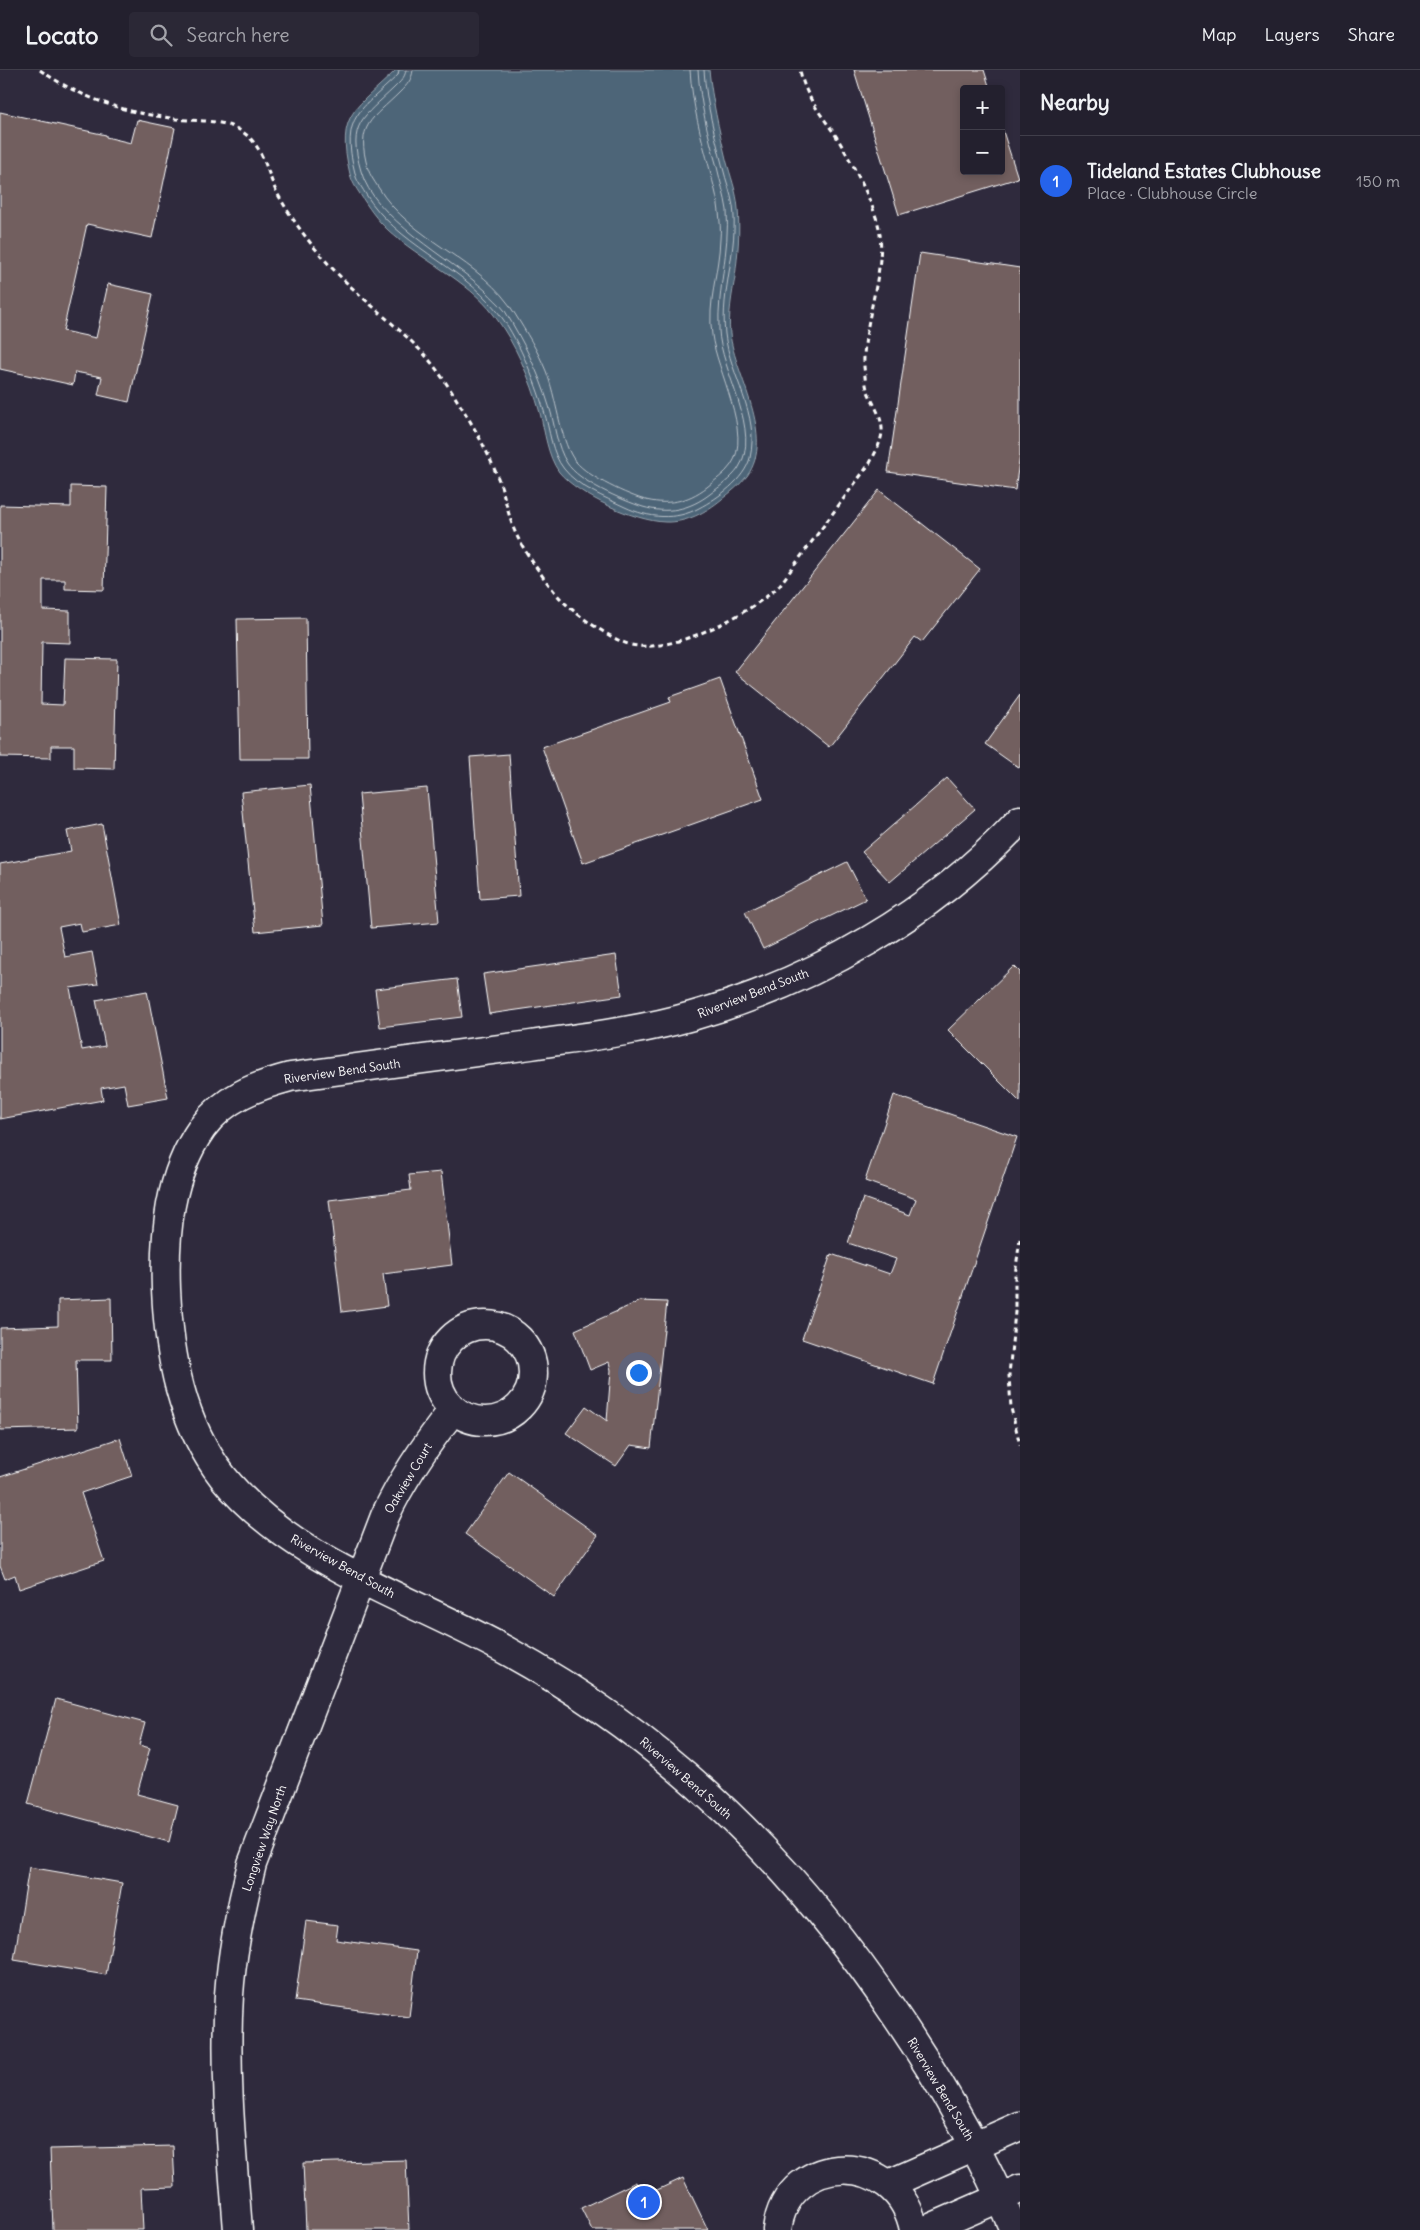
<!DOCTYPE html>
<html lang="en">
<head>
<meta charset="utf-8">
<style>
	:root { --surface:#23202e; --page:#2b2836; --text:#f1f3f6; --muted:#a3a3aa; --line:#403e4a; --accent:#2563eb }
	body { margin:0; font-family:Delius,sans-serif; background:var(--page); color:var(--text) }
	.controls { position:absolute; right:15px; top:15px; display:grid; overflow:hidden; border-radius:5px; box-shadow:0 2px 8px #0003 }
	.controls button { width:45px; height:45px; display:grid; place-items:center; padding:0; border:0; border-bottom:1px solid var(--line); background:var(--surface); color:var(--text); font:25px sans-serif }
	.you { position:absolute; left:638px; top:1302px; width:18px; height:18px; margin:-12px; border:4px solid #fff; border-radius:50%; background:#1a73e8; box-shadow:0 0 0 8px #1a73e833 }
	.badge { display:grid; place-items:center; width:32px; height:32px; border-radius:50%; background:var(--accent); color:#fff; font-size:16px; font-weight:700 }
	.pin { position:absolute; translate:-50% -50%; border:2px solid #fff; box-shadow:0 1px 5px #0006 }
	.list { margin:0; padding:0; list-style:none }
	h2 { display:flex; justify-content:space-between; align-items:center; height:65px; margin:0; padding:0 20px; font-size:21px }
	h2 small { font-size:16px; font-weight:400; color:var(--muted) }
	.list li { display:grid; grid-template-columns:32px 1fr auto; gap:15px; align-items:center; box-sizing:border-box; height:90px; padding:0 20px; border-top:1px solid var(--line) }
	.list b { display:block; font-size:19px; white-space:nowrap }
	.list p { margin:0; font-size:16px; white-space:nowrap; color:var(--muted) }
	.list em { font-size:16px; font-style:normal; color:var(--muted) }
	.icon { flex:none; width:28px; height:28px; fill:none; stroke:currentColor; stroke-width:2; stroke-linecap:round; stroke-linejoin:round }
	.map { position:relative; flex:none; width:1020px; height:2160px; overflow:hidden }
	header { display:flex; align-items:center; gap:30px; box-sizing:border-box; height:70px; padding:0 25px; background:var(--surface); border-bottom:1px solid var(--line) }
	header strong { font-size:24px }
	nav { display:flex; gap:28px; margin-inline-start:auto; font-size:18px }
	.search { width:350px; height:45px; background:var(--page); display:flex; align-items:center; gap:12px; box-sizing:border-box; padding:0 18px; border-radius:5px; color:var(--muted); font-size:19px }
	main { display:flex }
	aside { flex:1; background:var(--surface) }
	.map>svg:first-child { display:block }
	.water { fill:#4d6578; stroke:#94a3ae }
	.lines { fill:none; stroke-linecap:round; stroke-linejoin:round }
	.shore { stroke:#b8c1c9; stroke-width:1 }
	.building { fill:#725e5f; stroke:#fff }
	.minor-casing { stroke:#fff; stroke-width:31 }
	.path { stroke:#fff; stroke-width:3; stroke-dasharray:5 4; stroke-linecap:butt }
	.minor { stroke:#2f2a3d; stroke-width:28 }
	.labels { text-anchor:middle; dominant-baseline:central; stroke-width:5; stroke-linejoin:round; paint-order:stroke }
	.street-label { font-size:12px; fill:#fff; stroke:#2f2a3d }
</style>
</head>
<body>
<header>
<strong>Locato</strong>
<div class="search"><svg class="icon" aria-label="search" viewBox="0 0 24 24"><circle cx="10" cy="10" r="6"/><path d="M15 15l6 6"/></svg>Search here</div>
<nav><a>Map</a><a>Layers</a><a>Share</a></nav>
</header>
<main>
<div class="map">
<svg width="1020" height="2160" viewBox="0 0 1020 2160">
	<rect width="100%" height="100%" fill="#2f2a3d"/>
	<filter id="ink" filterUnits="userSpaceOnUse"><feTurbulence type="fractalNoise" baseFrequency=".02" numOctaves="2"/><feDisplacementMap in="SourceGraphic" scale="10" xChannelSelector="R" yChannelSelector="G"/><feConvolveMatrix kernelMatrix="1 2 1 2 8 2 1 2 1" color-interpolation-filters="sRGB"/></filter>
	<g filter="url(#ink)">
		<path class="water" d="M396,0h313c3,30 10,59 17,89 4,16 11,33 12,50 2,23 0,45 -3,68 -3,18 -7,38 -5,57 5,41 46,102 17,142 -7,9 -16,16 -25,23 -16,13 -35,24 -57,23 -30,-1 -86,-26 -106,-50 -12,-17 -14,-40 -19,-59 -9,-33 -25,-70 -46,-98 -27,-36 -74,-55 -106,-85 -11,-10 -20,-23 -28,-36 -4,-6 -8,-12 -10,-20 -15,-62 7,-65 46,-104z"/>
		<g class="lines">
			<path class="shore" d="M399,0l-1,5c-37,36 -58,40 -43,98 1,7 6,13 10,20 32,52 94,71 132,118 19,23 39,71 47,100 6,19 7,42 20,58 14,18 40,28 61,38 23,11 51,14 74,1 19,-10 45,-28 51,-50 10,-44 -20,-82 -25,-124 -5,-43 14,-85 8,-128 -2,-13 -7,-25 -10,-38 -8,-32 -17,-64 -19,-98
				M406,0c-1,8 -6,12 -12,18 -31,30 -47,35 -33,83 13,48 89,87 125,120 6,7 14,13 19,20 18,30 34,61 44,95 6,18 7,40 18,57 12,19 55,37 76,44 24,7 46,3 67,-13 9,-7 21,-15 28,-25 25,-37 -18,-99 -19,-139 -2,-40 11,-79 8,-120 -2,-14 -7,-29 -10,-43 -9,-32 -17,-64 -19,-97
				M413,0c-1,10 -6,15 -13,22 -28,28 -45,32 -32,77 2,6 6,12 10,18 33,55 105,72 137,127 11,18 23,37 31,57 10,25 14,67 27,87 11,17 50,35 69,41 25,7 45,3 65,-12 8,-7 18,-13 24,-22 22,-30 -15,-96 -19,-130 -5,-32 7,-64 8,-96 1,-9 0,-18 -1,-27 -1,-14 -6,-28 -9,-42 -9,-33 -18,-66 -20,-100"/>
		</g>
		<path class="building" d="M854,0h130l6,19h-26v82h37v-46l17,53 -119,37z
			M0,42l106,23v2l25,6 6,-23 38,8 -23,110 -65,-14 -24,107 33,7 12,-54 45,10 -24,108 -31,-7 4,-18 -27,-5 -2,13 -73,-16z
			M920,183l100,15v187l-5,35 -127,-18z
			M71,416l36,1 -3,103 -39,-1v-9h-22v30l27,1v32l-28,-1 -1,62 22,1 2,-47 52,1 -3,110 -40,-1v-22h-23v12l-51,-1v-252l71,2z
			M879,420l101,79 -58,73 -7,-5 -86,110 -94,-75z
			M306,548l2,141h-68l-3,-140z
			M720,609l43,120 -180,64 -41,-116 129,-45 -2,-5z
			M1020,625v71l-1,2 -34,-24z
			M509,684l10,142 -39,3 -10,-142z
			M947,708l28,31 -85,73 -28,-30z
			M310,715l13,140 -68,7 -14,-140z
			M427,718l12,134 -68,6 -12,-134z
			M102,754l19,101 -39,7 -2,-9 -21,4 6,30 27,-5 6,32 -28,4 12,62 23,-4 -9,-46 51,-9 21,107 -40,7 -4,-21 -23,4 2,12 -103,19v-255l71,-13 -4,-20z
			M847,792l19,37 -103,50 -18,-37z
			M616,885l6,40 -133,19 -6,-40z
			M1014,896l6,6v130l-72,-72z
			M457,909l5,38 -82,10 -5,-38z
			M894,1025l123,42 -84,247 -131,-45 29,-85 59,20 6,-15 -48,-16 15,-45 47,17 6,-16 -51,-18z
			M441,1102l11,93 -69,9 4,32 -45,6 -13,-112 82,-10 -2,-15z
			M111,1228l1,62h-36l2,68 -78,2v-102l58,-2v-26z
			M640,1231l27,1 -16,146 -20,-3 -15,21 -50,-33 20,-27 21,15 4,-51 -2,-8 -19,8 -15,-40z
			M120,1368l12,38 -51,17 23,68 -85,28 -4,-14 -10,4 -5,-13v-89z
			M509,1402l89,63 -44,62 -89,-63z
			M56,1629l89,24 -6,22 11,3 -13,46 41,11 -9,37 -141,-38z
			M29,1797l93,16 -16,92 -92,-15z
			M306,1851l32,4 -2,15 81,11 -8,66 -114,-16z
			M173,2076l2,41 -34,1 2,42h-90l-3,-81z
			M406,2090l3,70h-103l-3,-67z
			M683,2108l25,52h-116l-11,-22 55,-26 8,14z"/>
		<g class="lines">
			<g class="minor-casing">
				<path id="minor" d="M437 1303a48 48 0 1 1 96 0a48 48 0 1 1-96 0Z
					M889,2114l131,-58
					M238,2160c-6,-78 -14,-157 -9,-235 3,-45 12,-88 23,-131l133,-348c18,-39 42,-73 68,-106
					M777,2160c10,-80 122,-81 137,0
					M926,2160l94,-41
					M1014,2160c-32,-77 -73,-148 -120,-217 -100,-149 -228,-275 -387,-362 -92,-51 -217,-90 -284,-174 -42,-54 -54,-121 -57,-188 -2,-55 3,-114 36,-161 22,-30 54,-42 88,-51 80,-11 161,-22 241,-32 54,-8 109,-14 161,-29 124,-35 240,-102 328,-196"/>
			</g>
			<path class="path" d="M40,0c28,20 62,34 95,42 14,3 28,5 41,7 27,3 53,-1 74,19 14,14 18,37 27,55 12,21 26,42 42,60 30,37 68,63 101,97 15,15 26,33 37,50 18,28 34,57 45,89 5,16 8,34 16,49 8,16 35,55 49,67 14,13 43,33 61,39 41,13 123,-31 151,-58l91,-123c5,-10 11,-20 12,-31 1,-15 -10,-29 -15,-43 -2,-7 -2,-15 -3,-22 -2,-44 25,-103 14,-143 -6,-24 -29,-67 -42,-88 -15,-22 -31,-39 -36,-66
				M1020,1169l-5,36v37l-6,63 2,33 9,37"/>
			<use href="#minor" class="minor"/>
		</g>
	</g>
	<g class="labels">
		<g class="street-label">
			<text transform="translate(753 923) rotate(-21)">Riverview Bend South</text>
			<text transform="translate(342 1001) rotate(-8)">Riverview Bend South</text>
			<text transform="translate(408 1408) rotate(-59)">Oakview Court</text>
			<text transform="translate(343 1496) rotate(29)">Riverview Bend South</text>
			<text transform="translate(686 1708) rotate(41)">Riverview Bend South</text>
			<text transform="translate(264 1768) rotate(-71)">Longview Way North</text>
			<text transform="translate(941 2019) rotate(59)">Riverview Bend South</text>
		</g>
	</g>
</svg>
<div class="controls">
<button>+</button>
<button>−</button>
</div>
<div class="you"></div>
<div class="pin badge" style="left:644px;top:2132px">1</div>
</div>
<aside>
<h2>Nearby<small></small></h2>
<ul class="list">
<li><span class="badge">1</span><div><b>Tideland Estates Clubhouse</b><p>Place · Clubhouse Circle</p></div><em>150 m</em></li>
</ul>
</aside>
</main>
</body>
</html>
